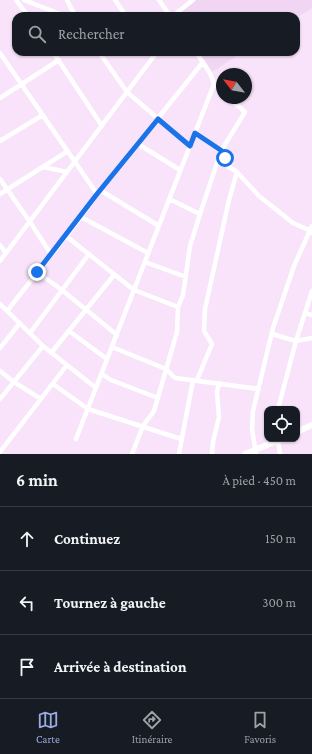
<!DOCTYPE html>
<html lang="fr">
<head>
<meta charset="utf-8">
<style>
	:root { --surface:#171b24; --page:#242831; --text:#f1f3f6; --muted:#9ea1a6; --line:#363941; --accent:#9cabe0 }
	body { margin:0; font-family:"Crimson Pro",serif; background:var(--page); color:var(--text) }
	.controls { position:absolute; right:12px; bottom:12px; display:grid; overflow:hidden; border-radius:8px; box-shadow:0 1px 3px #0004 }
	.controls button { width:36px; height:36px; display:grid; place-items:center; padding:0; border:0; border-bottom:1px solid var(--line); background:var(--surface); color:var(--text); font:20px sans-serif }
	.compass { position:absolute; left:216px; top:68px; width:36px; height:36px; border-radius:50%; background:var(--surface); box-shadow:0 1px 3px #0004; rotate:301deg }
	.stop { position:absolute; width:12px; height:12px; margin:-9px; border:3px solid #1a73e8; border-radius:50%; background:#fff }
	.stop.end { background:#1a73e8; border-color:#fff; box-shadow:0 1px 4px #0008 }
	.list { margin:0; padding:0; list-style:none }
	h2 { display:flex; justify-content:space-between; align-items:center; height:52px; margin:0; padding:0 16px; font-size:17px }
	h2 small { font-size:13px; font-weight:400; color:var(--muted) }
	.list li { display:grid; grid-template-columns:26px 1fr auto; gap:12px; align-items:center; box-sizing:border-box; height:64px; padding:0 16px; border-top:1px solid var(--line) }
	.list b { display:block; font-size:15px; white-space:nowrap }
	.list em { font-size:13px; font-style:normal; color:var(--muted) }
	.icon { flex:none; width:22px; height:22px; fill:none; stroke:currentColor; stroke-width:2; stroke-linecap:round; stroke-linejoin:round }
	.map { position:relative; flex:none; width:312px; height:454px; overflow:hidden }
	.search { position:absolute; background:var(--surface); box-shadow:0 1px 3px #0004; left:12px; right:12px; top:12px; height:44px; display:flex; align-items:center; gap:10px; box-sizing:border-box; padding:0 14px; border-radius:12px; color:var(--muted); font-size:15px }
	.sheet { height:244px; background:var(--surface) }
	nav { display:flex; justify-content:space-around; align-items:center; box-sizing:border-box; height:56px; border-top:1px solid var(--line); background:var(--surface); font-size:11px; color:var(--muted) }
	nav a { display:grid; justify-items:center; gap:2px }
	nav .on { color:var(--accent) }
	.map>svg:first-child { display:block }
	.built { fill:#f0d6f2 }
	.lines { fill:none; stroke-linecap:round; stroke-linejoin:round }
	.street { stroke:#fff; stroke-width:4.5 }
	.secondary { stroke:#fff; stroke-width:6 }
	.route { stroke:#1a73e8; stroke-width:5 }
</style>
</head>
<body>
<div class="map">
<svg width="312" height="454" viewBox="0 0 312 454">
	<rect width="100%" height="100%" fill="#f8e3fa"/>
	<path class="built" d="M193,0h119v8l-16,10v-2h-123z
		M196,52h47l-33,21z"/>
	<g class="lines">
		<path class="street" d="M16,0l12,16
			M24,0l41,16
			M67,0l8,16
			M115,0l11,16
			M159,0l11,16
			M173,16l20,-16
			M53,52l49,74
			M99,52l28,40 63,54
			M196,52l14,21 4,11 8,7
			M0,53l97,141
			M0,98l59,-38
			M195,133l26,18 8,16 8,5 22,24 34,27 16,7 3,3
			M0,141l43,-26
			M138,144l42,26
			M43,167l24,5
			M0,179l30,43 21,32
			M100,190l59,36
			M0,194l68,-43
			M169,199l31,15
			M81,217l67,36
			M66,236l68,54 44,17
			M0,245l6,8
			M0,261l157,-209
			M145,262l41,15
			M37,272l25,18 55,45
			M0,304l43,42 53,42
			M7,311l74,-94 16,-23 106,-132
			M305,313l7,2
			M69,331l38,28
			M30,333l59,-79
			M272,334l24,7 16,-50
			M112,347l54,22 9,9 84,11
			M0,348l19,-24
			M51,353l63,-78
			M0,371l14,11 27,17
			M102,374l9,6 47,18
			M197,380l15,-36 -8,-13 1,-22 24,-109 8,-28
			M53,384l35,25 93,30
			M0,399l43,-53
			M278,409l18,-68 16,-3
			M266,434l1,-2
			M76,439l138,-355
			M278,441l2,13
			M0,452l67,-87
			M132,454l11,-28 11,-15 23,-79 1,-25 5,-12 7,-49 10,-32 21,-63 24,-39 -16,-14
			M179,454l14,-74
			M212,454l1,-12 6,-25 -2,-25 2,-9
			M256,454l-4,-25 1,-18 20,-83 21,-62 18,-40"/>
		<path class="secondary" d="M297,432l15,-7
			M245,454l37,-15"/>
	</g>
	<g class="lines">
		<path class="route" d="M37,272l60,-78 61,-75 32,27 5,-13 27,18 3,7"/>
	</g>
</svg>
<div class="controls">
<button><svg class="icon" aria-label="locate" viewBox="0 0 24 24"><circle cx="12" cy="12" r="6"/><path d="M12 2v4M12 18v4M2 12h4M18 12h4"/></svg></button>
</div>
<svg class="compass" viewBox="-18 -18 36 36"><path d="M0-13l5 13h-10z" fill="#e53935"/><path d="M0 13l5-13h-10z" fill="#9ea1a6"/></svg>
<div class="stop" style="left:225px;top:158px"></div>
<div class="stop end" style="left:37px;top:272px"></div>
<div class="search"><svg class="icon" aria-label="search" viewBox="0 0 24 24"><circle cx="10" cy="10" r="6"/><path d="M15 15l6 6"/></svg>Rechercher</div>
</div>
<section class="sheet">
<h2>6 min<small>À pied · 450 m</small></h2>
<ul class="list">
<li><svg class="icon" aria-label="ahead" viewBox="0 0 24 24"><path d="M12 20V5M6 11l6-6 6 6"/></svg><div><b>Continuez</b></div><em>150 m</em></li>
<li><svg class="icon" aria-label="left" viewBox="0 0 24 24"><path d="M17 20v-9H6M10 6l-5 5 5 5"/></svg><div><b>Tournez à gauche</b></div><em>300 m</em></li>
<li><svg class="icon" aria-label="arrive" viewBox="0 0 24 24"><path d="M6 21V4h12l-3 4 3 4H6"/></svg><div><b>Arrivée à destination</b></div></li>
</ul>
</section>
<nav>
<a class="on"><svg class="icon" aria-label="map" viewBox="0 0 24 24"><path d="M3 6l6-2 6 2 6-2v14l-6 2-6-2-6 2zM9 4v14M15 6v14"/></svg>Carte</a>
<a><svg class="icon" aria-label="directions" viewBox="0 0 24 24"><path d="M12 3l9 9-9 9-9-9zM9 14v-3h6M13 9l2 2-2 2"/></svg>Itinéraire</a>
<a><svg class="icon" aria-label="saved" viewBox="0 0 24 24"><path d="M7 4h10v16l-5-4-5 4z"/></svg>Favoris</a>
</nav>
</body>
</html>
